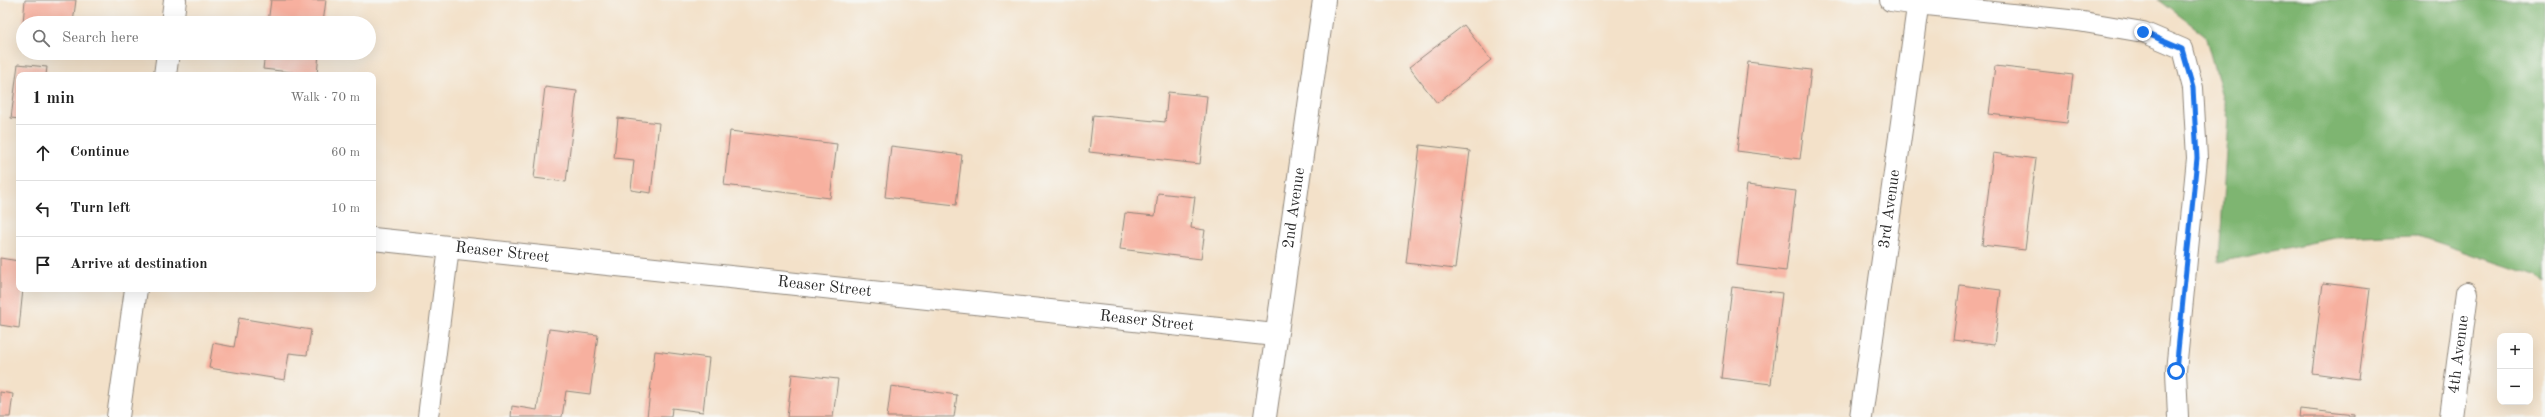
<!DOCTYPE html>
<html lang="en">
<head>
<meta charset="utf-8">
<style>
	:root { --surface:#fff; --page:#f2f2f2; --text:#222; --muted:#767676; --line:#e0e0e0 }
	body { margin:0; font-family:"Old Standard TT",serif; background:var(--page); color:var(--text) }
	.controls { position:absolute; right:12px; bottom:12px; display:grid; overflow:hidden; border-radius:8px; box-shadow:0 4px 16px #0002 }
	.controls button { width:36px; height:36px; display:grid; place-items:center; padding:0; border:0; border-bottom:1px solid var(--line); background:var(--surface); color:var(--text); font:20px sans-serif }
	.stop { position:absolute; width:12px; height:12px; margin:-9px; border:3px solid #1a73e8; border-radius:50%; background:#fff }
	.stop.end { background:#1a73e8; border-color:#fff; box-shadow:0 1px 4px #0008 }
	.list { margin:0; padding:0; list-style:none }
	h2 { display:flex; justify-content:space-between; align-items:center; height:52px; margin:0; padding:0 16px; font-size:17px }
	h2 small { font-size:13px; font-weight:400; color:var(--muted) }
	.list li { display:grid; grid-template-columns:26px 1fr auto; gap:12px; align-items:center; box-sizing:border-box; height:56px; padding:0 16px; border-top:1px solid var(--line) }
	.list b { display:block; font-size:15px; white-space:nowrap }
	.list em { font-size:13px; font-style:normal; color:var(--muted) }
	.icon { flex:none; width:22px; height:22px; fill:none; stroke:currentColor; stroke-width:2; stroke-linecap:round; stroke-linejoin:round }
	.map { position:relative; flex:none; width:2545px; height:417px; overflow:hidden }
	.search { position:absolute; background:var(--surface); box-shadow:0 4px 16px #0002; left:16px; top:16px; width:360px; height:44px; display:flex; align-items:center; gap:10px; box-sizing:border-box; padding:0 14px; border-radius:22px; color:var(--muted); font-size:15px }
	.panel { position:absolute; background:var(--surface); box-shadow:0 4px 16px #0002; left:16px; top:72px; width:360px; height:220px; border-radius:8px }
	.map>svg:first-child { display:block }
	.forest { fill:#7eb571; stroke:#54704e }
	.building { fill:#f7b09f }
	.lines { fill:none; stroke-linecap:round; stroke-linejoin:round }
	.service-casing { stroke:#8f867a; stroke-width:22 }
	.minor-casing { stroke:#8f867a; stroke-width:24 }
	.tertiary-casing { stroke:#8f867a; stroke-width:24 }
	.service { stroke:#fff; stroke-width:20 }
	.minor { stroke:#fff; stroke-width:22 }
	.tertiary { stroke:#fff; stroke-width:22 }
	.route { stroke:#1a73e8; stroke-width:5 }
	.labels { text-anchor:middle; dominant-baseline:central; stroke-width:3; stroke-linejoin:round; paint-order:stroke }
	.street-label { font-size:16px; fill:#2b2b2b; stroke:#f6f6f2 }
</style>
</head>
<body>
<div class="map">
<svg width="2545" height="417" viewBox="0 0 2545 417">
	<rect width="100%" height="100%" fill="#f6f6f2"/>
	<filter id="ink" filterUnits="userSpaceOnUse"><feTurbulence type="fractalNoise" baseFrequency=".025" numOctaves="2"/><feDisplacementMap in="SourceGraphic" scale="8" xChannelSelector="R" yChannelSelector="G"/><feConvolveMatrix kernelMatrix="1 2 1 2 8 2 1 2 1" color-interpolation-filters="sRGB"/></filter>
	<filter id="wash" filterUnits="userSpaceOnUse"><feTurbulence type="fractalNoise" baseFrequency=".012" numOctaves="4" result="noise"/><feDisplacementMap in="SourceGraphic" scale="16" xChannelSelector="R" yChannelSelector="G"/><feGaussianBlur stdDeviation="0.9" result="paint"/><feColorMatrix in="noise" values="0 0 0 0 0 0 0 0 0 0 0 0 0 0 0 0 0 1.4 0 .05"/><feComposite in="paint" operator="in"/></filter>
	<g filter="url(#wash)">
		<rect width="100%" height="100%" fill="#f3e1c9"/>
		<path class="forest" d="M2159,0h386v285l-9,-9 -121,-41 -81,3 -115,24 9,-144 -23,-83z"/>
		<g id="blocks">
			<path class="building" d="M25,0h51l-3,23h-50z
				M271,0h55l-3,23h-55z
				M1464,25l27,35 -54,43 -28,-36z
				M265,53h54l-2,22 -54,-6z
				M1748,62l63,8 -11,89 -63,-8z
				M18,64l29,3 -1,8h-27v44l-8,-1z
				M1995,66l78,9 -6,48 -78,-9z
				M545,87l32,4 -11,91 -32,-4z
				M1168,92l39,4 -7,68 -111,-12 4,-37 72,7z
				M618,118l41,5 -8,70 -20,-3 3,-30 -20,-2z
				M730,131l107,13 -7,54 -106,-13z
				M1420,145l50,6 -15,118 -49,-6z
				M891,146l71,9 -6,50 -71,-8z
				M1993,153l43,6 -11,91 -43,-5z
				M1747,185l49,6 -10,80 -49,-6z
				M1158,193l37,4 -4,31 14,2 -4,29 -81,-10 5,-36 30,3z
				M0,258l19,3v28h4l-4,39 -19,-3z
				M2323,283l47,6 -11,90 -47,-6z
				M1960,285l41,5 -7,55 -41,-5z
				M1732,287l50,6 -11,91 -50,-6z
				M239,318l72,12 -4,25 -18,-2 -4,27 -76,-12 4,-25 21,4z
				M549,329l49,6 -8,59 -24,-3 -4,26h-51l1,-11 25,4z
				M655,351l54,7 -6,54 -31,-4 -1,9h-24z
				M792,374l46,5 -5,38h-46z
				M891,386l66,9 -3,22h-67z
				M0,392l13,2 -3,23h-10z
				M2300,409l55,6v2h-56z"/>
		</g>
	</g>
	<g filter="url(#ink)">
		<use href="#blocks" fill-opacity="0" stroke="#8f867a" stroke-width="1"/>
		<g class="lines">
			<g class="service-casing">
				<path id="service" d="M1918,4l160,17 65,11 40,17 10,39 4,70 -21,213 2,46
					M428,417l21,-170"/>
			</g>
			<g class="minor-casing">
				<g id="minor">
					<path d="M1891,0l27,4"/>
					<path d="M172,23l3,-23"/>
					<path d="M165,75l3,-22"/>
					<path id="s1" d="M373,239l902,96"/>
					<path d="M118,417l18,-128"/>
					<path id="s2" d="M1861,417l58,-417"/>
					<path id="s3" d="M2451,417l16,-124"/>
				</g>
			</g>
			<g class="tertiary-casing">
				<g id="tertiary">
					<path id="s4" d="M1265,417l59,-417"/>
				</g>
			</g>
			<use href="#service" class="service"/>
			<use href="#minor" class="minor"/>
			<use href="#tertiary" class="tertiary"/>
		</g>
	</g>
	<g class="lines" filter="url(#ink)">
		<path class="route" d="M2143,32l39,17 11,39 4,70 -21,213"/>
	</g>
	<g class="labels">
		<g class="street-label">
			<text stroke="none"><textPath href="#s4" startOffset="211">2nd Avenue</textPath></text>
			<text stroke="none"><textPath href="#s2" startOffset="210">3rd Avenue</textPath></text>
			<text stroke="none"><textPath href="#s1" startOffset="130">Reaser Street</textPath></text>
			<text stroke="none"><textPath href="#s1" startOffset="454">Reaser Street</textPath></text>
			<text stroke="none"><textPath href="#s1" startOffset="778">Reaser Street</textPath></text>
			<text stroke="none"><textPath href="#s3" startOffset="63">4th Avenue</textPath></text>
		</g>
	</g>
</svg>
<div class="controls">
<button>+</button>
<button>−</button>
</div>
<div class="stop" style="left:2176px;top:371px"></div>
<div class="stop end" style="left:2143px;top:32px"></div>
<div class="search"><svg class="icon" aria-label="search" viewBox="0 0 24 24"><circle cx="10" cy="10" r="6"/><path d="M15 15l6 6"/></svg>Search here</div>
<section class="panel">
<h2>1 min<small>Walk · 70 m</small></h2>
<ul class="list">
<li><svg class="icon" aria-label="ahead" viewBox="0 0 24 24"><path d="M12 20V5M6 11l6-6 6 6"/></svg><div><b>Continue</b></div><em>60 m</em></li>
<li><svg class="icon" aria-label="left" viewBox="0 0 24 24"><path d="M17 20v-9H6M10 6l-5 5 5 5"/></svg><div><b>Turn left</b></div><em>10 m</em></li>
<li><svg class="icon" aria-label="arrive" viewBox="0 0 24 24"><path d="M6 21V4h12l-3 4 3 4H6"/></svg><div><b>Arrive at destination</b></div></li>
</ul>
</section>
</div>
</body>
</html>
